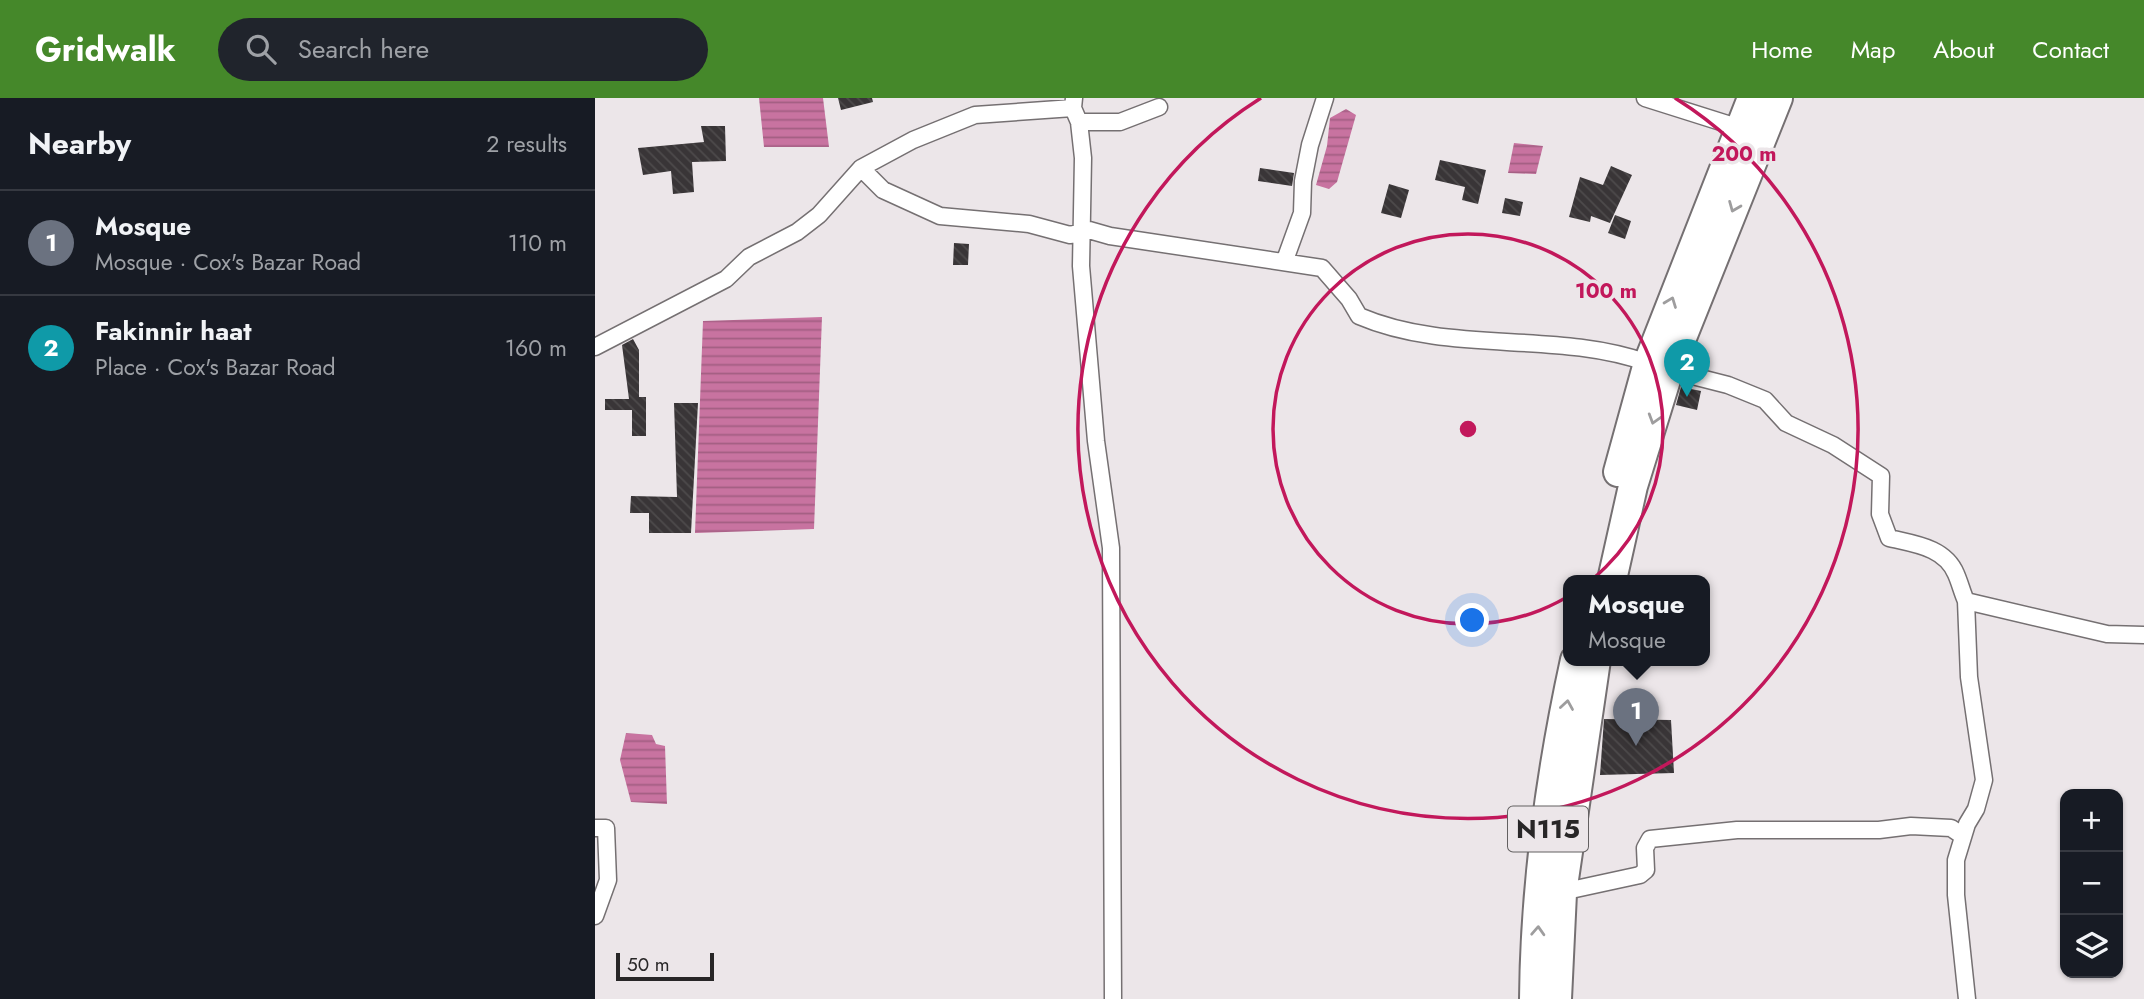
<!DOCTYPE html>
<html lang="en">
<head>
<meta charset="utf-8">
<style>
	:root { --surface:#171b24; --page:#20242c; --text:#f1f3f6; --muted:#9ea1a6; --line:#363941; --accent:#45882a }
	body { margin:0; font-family:Jost,sans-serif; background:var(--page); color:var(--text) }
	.controls { position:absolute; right:21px; bottom:21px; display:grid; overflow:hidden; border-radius:14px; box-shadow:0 2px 5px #0004 }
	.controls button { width:63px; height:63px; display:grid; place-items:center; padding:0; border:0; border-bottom:2px solid var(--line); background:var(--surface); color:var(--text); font:35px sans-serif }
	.scale { position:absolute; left:21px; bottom:18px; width:98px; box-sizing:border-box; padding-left:7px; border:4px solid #282627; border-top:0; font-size:19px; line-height:24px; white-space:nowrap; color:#282627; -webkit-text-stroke:5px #ece6e9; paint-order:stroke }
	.you { position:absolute; left:878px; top:523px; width:24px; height:24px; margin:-18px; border:5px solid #fff; border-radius:50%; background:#1a73e8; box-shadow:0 0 0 10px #1a73e833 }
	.badge { display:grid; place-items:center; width:46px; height:46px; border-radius:50%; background:var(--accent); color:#fff; font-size:23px; font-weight:700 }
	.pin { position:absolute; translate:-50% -58px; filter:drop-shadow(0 2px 4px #0008) }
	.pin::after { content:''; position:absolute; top:37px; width:24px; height:21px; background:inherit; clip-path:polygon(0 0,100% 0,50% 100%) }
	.popup { position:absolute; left:968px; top:477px; width:147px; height:91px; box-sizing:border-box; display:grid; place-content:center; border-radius:14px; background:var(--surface); filter:drop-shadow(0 2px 5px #0005); font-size:23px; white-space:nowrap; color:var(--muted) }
	.popup b { font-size:26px; color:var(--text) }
	.popup::after { content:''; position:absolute; left:50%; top:100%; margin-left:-14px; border:14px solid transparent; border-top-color:var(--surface) }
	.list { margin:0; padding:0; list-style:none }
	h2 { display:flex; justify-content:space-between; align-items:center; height:91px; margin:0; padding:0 28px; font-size:30px }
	h2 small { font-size:23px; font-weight:400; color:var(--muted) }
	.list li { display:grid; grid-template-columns:46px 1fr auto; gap:21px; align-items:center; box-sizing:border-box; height:105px; padding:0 28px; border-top:2px solid var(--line) }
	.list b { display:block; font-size:26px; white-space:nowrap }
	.list p { margin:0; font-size:23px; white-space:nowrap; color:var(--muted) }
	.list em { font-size:23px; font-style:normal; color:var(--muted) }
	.icon { flex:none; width:38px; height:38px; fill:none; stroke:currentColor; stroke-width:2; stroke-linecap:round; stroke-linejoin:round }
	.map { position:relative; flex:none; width:1549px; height:901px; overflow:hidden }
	header { display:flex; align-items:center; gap:42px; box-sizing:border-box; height:98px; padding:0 35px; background:var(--accent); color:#fff }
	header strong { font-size:33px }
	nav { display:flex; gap:38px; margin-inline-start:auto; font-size:24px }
	.search { width:490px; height:63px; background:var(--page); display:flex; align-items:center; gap:18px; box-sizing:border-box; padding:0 24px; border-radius:38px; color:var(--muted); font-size:26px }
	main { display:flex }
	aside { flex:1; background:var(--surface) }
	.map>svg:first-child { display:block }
	.water { fill:url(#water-rules) }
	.building { fill:url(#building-back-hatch) }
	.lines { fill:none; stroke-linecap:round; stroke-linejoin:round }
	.street-casing { stroke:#757072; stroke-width:19 }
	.highway-casing { stroke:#757072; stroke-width:32 }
	.street { stroke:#fff; stroke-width:16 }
	.highway { stroke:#fff; stroke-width:28 }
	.oneway { stroke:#9e9d9e }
	.ring { fill:none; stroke:#c2185b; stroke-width:3.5 }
	.labels { text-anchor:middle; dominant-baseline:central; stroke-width:7; stroke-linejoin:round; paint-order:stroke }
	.shield { fill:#ece6e9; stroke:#636061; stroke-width:2 }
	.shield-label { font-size:26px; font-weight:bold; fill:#282627 }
	.centre { fill:#c2185b; stroke:#ece6e9; stroke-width:3.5 }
	.ring-label { font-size:21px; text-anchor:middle; font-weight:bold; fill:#c2185b; stroke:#ece6e9; stroke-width:7; stroke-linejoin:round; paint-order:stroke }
</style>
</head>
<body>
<header>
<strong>Gridwalk</strong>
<div class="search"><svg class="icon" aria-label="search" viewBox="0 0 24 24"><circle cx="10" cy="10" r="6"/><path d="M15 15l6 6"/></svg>Search here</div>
<nav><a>Home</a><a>Map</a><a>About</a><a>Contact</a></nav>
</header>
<main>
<aside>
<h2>Nearby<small>2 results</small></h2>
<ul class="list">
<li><span class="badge" style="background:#6b7280">1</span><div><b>Mosque</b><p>Mosque · Cox's Bazar Road</p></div><em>110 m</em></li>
<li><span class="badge" style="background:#0f9aa8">2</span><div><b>Fakinnir haat</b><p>Place · Cox's Bazar Road</p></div><em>160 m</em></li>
</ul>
</aside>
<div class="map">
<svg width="1549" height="901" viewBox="0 0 1549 901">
	<defs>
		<pattern id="water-rules" width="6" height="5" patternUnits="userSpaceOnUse" patternTransform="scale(1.75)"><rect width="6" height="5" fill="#c873a0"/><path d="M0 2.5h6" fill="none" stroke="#a25e82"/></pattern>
		<pattern id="building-back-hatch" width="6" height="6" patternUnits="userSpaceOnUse" patternTransform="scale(1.75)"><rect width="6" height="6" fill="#393537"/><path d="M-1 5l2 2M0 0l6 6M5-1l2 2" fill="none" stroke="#4d4a4b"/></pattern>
	</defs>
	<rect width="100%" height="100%" fill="#ece6e9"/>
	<path class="water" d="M164,0h64l6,49h-65z
		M751,11l10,6 -19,67 -8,7 -13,-4 11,-39 3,-28z
		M919,45l29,3 -7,28 -28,-1z
		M227,219l-8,212 -119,4 8,-212z
		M31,635l26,2 4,9 9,2 2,58 -36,-2 -11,-42z"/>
	<path class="building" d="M243,0h34l1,4 -32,8z
		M106,28h24l1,35 -34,1 2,30 -21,2 -2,-23 -28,4 -5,-27 66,-6z
		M845,62l46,10 -8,34 -16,-4 3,-13 -30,-7z
		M1016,68l21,9 -22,48 -19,-7 -1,6 -21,-5 11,-40 23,8z
		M665,70l34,5 -2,13 -34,-5z
		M794,86l20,6 -8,28 -20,-5z
		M910,100l18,4 -3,14 -18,-3z
		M1020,117l16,6 -6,18 -17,-6z
		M359,145l15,1 -1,21h-15z
		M38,241l6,11v47h7v39h-14v-26h-27v-11h24l-7,-54z
		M1086,289l20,4 -4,19 -21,-5z
		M79,305h24l-7,130h-42v-20h-19l1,-17 46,1z
		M1009,621l67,1 3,53 -74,2z"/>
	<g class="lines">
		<g class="street-casing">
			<path id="street" d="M479,0l-1,10 6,14 4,36 -2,108 15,175 15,107 2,451
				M1050,0l95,30
				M484,24h41l39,-15
				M266,70l22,22 57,26 89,8 41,11 19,-5 21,6 212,32 27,31 10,17c91,39 197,14 289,47
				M690,162l17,-47 1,-32 7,-36 15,-47
				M0,249l131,-68 23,-22 48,-25 22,-17 42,-47 52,-28 62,-25 98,-7
				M1074,272l59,15 37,15 21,23 47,22 48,31 -1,38 9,24c25,6 56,9 67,36 4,9 6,18 10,27l141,33 37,1
				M1371,503l3,76 15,103 -8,29 -9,15 -11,36v35l11,104
				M0,730h11l2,52 -13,36
				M962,795l83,-18 6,-5 -1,-22 5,-9 87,-9h142l32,-4 40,2 12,8"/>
		</g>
		<g class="highway-casing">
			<path id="highway" d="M1023,374l30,-109 104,-265
				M1017,482l21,-94 36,-116 109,-272
				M939,901c1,-112 17,-229 41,-339
				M962,901l5,-106 34,-233"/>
		</g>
		<use href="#street" class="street"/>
		<use href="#highway" class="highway"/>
	</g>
	<defs><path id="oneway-chevron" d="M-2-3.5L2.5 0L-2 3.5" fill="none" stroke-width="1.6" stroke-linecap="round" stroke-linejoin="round" transform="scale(1.75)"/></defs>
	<g class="oneway">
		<use href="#oneway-chevron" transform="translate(1139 109) rotate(112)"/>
		<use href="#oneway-chevron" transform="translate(1076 204) rotate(-69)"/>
		<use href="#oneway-chevron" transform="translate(1059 321) rotate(107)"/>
		<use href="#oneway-chevron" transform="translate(972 607) rotate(-81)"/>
		<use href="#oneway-chevron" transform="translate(943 833) rotate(-87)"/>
	</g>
	<g class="ring">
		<circle cx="873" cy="331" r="195"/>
		<path d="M1080 0A390 390 0 1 1 666 0"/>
	</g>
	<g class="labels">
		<rect class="shield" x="913" y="708.5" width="80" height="45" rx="5"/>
		<g class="shield-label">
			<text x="953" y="731">N115</text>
		</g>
	</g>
	<circle cx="873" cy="331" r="10" class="centre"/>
	<g class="ring-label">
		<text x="1149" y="63">200 m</text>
		<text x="1011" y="200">100 m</text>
	</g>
</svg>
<div class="controls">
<button>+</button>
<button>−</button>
<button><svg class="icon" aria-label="layers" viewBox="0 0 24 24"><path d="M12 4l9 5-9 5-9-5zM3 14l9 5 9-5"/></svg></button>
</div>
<div class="scale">50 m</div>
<div class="you"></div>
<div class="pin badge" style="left:1041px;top:648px;background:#6b7280">1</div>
<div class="popup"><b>Mosque</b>Mosque</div>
<div class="pin badge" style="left:1092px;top:299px;background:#0f9aa8">2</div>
</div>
</main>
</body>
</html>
